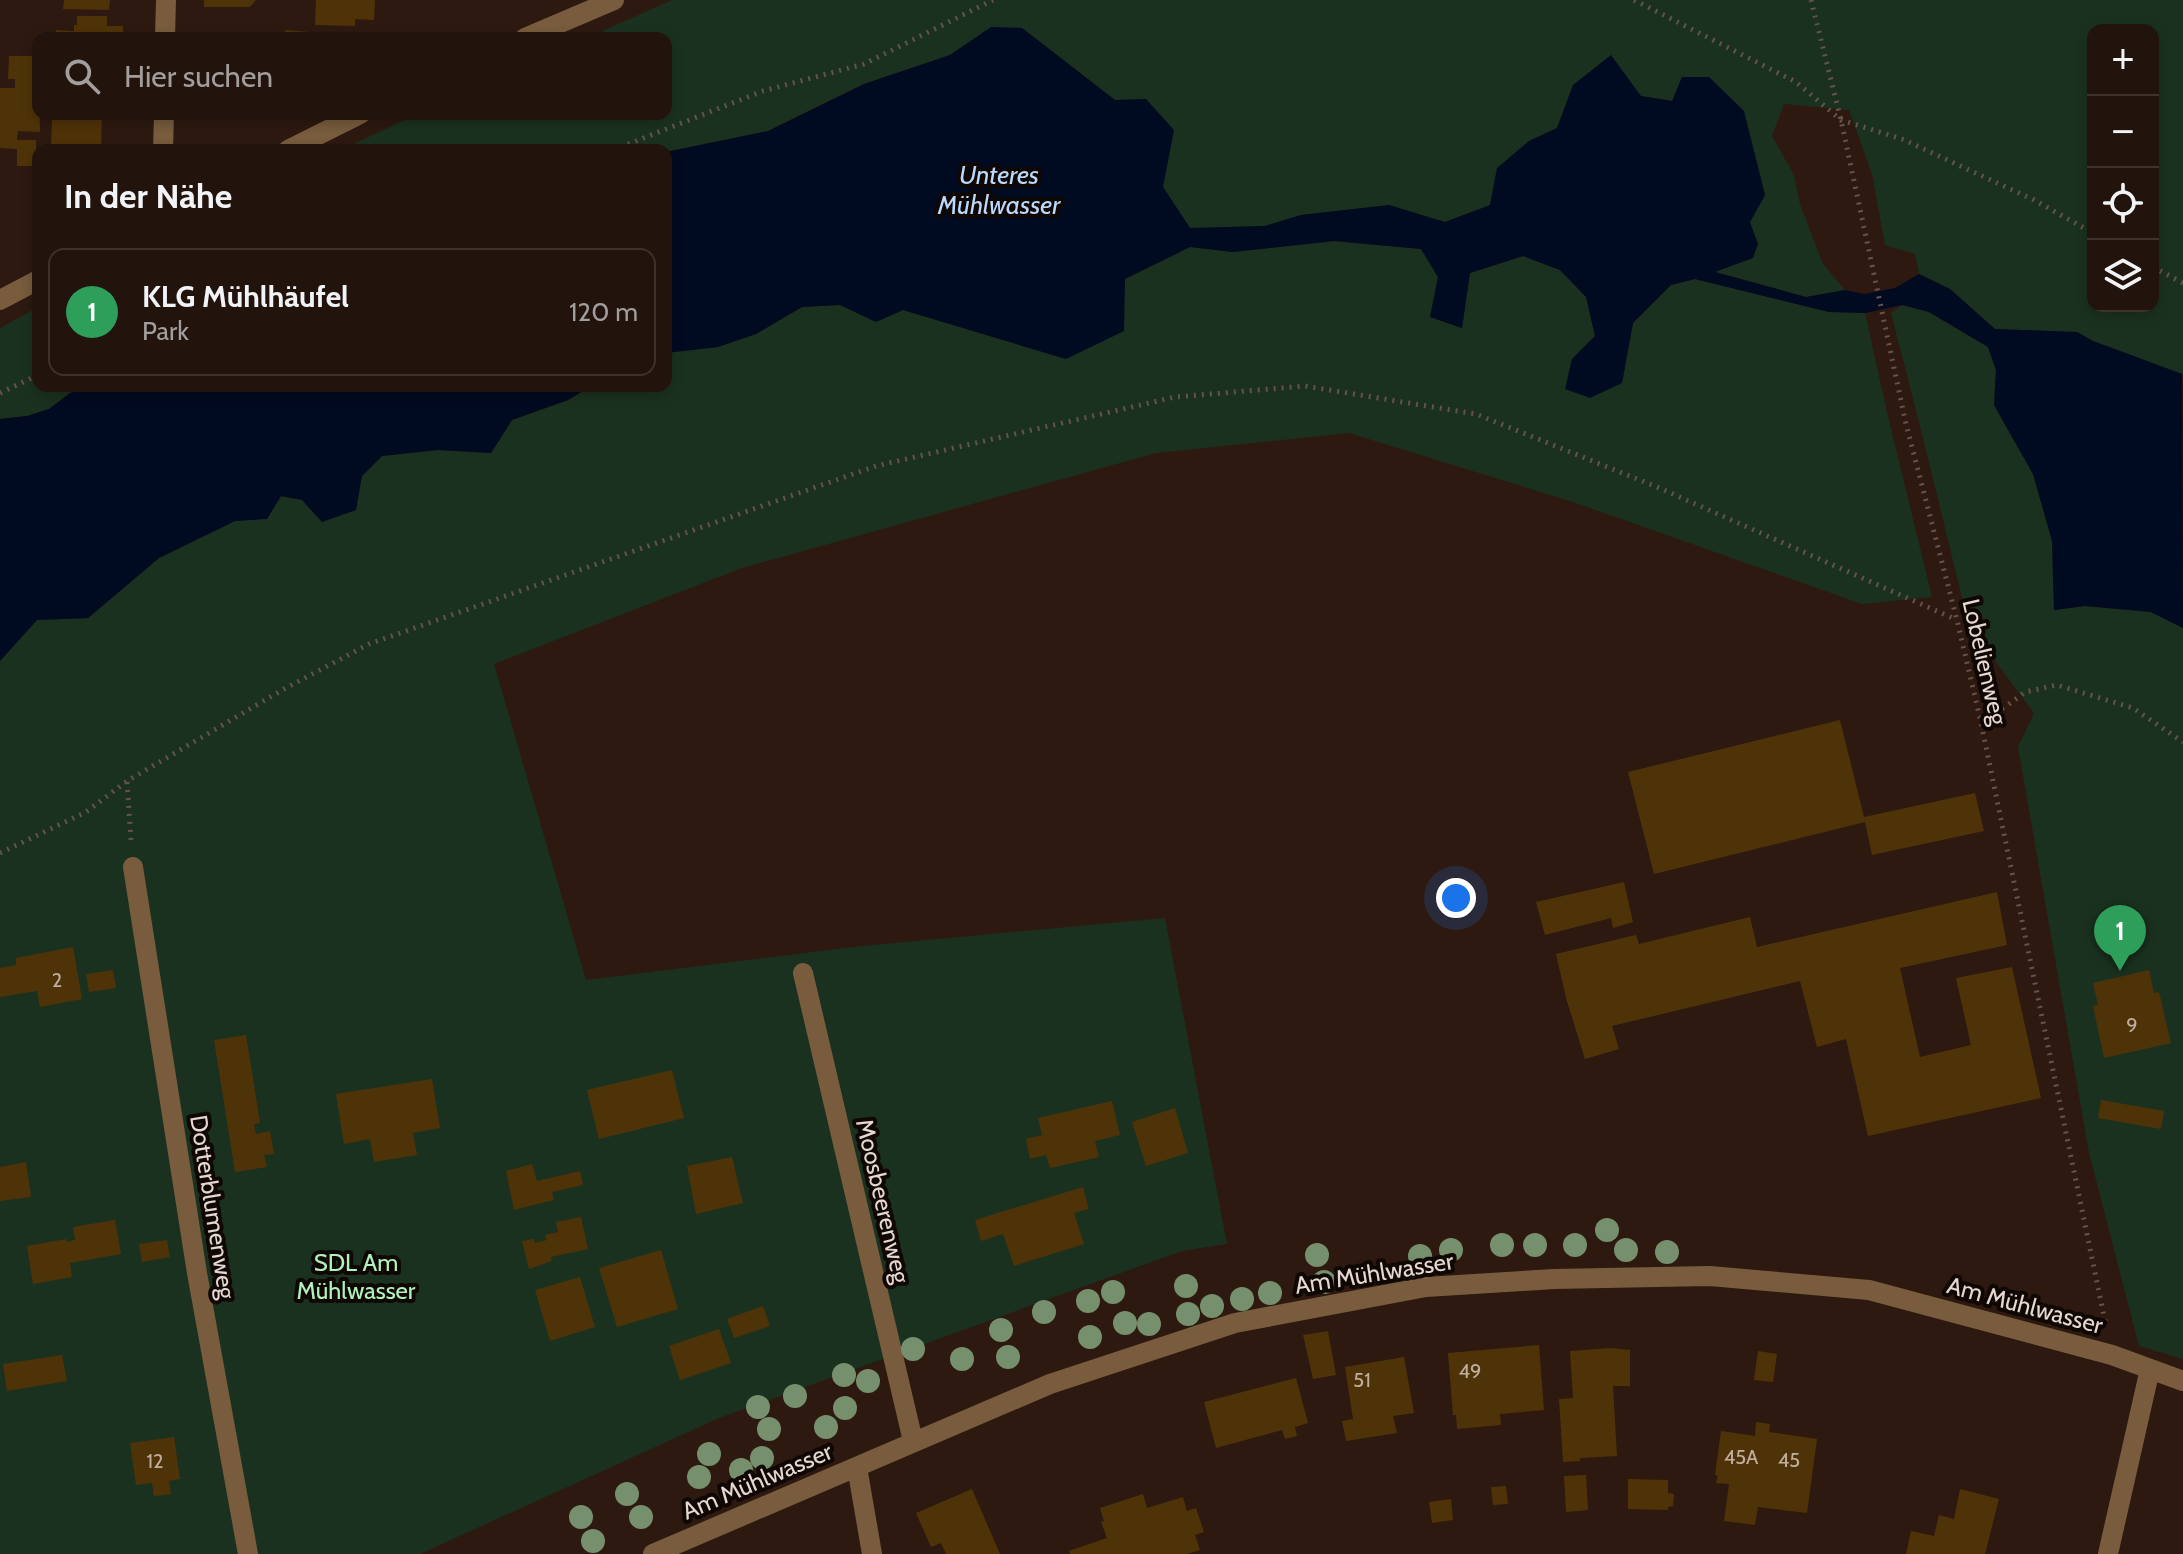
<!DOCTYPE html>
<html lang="de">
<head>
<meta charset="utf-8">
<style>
	:root { --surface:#22130c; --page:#2e201a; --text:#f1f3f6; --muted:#a29e9d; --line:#3f322d; --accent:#d79bf9 }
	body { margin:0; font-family:Cabin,sans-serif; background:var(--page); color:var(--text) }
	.controls { position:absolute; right:24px; top:24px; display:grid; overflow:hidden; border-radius:16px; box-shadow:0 4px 12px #0003 }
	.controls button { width:72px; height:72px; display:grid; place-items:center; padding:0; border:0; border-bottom:2px solid var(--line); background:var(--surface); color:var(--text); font:40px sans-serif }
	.you { position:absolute; left:1456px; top:898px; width:28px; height:28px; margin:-20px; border:6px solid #fff; border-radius:50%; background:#1a73e8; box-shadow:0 0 0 12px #1a73e833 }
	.badge { display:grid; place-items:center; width:52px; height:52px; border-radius:50%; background:var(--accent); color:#fff; font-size:26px; font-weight:700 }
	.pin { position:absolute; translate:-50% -66px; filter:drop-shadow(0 2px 4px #0008) }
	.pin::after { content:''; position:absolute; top:42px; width:28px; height:24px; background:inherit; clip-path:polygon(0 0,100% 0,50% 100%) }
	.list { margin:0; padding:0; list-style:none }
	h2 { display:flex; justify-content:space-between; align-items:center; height:104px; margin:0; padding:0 32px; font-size:34px }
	h2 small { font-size:26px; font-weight:400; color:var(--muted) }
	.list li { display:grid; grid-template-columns:52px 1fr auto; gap:24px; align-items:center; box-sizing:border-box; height:128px; margin:0 16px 16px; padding:0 16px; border:2px solid var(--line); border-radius:16px }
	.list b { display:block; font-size:30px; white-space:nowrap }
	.list p { margin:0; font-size:26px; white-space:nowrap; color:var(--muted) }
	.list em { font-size:26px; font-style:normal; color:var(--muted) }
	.icon { flex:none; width:44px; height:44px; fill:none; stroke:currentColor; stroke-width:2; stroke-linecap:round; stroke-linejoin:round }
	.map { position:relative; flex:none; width:2183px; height:1554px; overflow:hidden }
	.search { position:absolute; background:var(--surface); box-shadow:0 4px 12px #0003; left:32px; top:32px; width:640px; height:88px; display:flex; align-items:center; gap:20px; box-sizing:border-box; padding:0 28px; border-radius:16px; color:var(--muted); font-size:30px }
	.panel { position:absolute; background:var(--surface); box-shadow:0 4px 12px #0003; left:32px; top:144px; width:640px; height:248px; border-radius:16px }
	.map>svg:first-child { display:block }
	.green { fill:#1b311f; fill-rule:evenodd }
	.water { fill:#000a20 }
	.building { fill:#4f3308 }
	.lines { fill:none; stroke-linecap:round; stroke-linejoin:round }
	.path { stroke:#65524a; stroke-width:5; stroke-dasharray:2 6; stroke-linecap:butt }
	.street { stroke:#785c3d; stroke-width:20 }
	.tree { fill:#76906e }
	.labels { text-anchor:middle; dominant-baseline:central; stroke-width:8; stroke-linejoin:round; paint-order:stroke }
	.number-label { font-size:20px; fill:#c0ae9f }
	.street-label { font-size:24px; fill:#e6d7d1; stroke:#0f0704 }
	.park-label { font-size:24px; fill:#b1f1ba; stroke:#0f0704 }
	.water-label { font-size:26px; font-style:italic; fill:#bad9fc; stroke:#0f0704 }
</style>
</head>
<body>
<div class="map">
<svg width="2183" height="1554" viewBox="0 0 2183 1554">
	<rect width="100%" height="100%" fill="#2d1910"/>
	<path class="green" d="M672,0h1511v377l-1,-3 -89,-33 -16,-9 -82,-3 -45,-40 -31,-15 -4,-20 -30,-9 -13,-71 -23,-64 -65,-6 -12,32 22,39 6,29 23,60 22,26 -39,7 -93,-26 39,-13 -2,-36 15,-28 -11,-39 -82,-54 -99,-16 -16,43 -28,13 -38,64 -46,17 -56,-17 -88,10 -36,11 -75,2 -27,-41 -17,-88 -31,1 -93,-72h-31l-41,27 -86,29 -96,47 -102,21v-2h-325l76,-36h249v-76h-79zM2093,30h60v276h-60z
		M1334,241l87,8 17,28 -8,40 32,11 8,-55 53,-17 37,14 26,27 9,39 -23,23 50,24 11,-60 38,-38 24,-6 134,33 36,1 21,95 46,189 -70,7 -289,-102 -224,-69 -193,20 -414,115 -248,96 92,316 276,-34 303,-28 62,326 -45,7 -463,167 -299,136h-420v-893l37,-41 51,-2 71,-60 76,-37 32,-3 14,-22 21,4 20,22 40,-46 20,-20 56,-6 53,3 21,-33 56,-20 23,-14h75v-33l52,-6 38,-13 46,-27 38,-2 36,16 27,-11 163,49 59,-80 65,-32 43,5z
		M1902,305l27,7 59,35 8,23 -2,35 39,69 19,67 2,69 31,-4 66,6 32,16v731l-44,-13 -50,-193 -71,-406 16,-34 -65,-87 -47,-192 -31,-121z
		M38,307v79h53l-21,7 -21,16 -22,7 -27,3v-91z"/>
	<path class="water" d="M991,27l31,1 93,72 31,-1 28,31 -11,57 27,41 75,-2 36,-11 88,-10 56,17 45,-17 7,-37 32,-27 28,-13 16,-43 38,-30 30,41 31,5 10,-24h27l35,34 21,84 -15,27 8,22 -5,14 -38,14 91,25 39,-7 19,4 31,-6 24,-14 31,15 45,40 82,3 16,9 89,33 1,254 -32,-16 -66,-6 -31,4 -2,-69 -19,-67 -39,-69 2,-35 -8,-23 -59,-35 -27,-7 -37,8 -36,-1 -134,-33 -24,6 -38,38 -11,60 -32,15 -25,-9 7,-30 23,-23 -9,-39 -26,-27 -37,-14 -53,17 -8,55 -32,-11 8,-40 -17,-28 -87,-8 -101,11 -43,-5 -65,32 -1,52 -58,28 -163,-49 -27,12 -36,-17 -38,2 -46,27 -38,13 -52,6v-201l102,-21 96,-47 86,-29z
		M91,386h500l-23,14 -56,20 -21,33 -53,-3 -56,6 -20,20 -6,34 -34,12 -20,-22 -21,-4 -14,23 -32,2 -76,37 -71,60 -51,2 -37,41v-242l27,-3 22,-7 21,-16z"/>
	<path class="building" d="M64,0h46l-1,10 -46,-1z
		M204,0h52l-6,7h-46z
		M316,0h59l-1,20 -19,-1v7l-40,-1z
		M77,16h30v10h16v12h-67v-8l18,1v-6h3z
		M285,30l25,2v6h-26z
		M9,56h27v8h2l2,68 -22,-1 -1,9h19v26h-19v-17l-17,-1v-60h15v-9h-7z
		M52,114h50l-1,36h-50z
		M1840,720l24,97 111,-24 9,38 -112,24 -7,-33 -211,52 -26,-102z
		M1624,882l9,40 -20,6 -2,-10 -66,17 -9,-33z
		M1997,892l10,53 -107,23 20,89 51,-12 -15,-67 56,-11 29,131 -173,38 -22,-97 -29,8 -17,-66 -188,45 7,23 -34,10 -19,-61 -10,-44 80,-19 3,9 111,-27 7,30z
		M73,947l9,52 -42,8 -3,-16 -37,6v-29l16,-3v-7z
		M113,970l3,18 -27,4 -3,-18z
		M2149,970l5,23 5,-1 12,51 -67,15 -11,-52 5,-1 -5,-22z
		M246,1035l14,88 -6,1 2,10 14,-3 4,23 -10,1 3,12 -32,5 -21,-132z
		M672,1070l12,48 -85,21 -12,-49z
		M432,1079l8,49 -27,5 4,22 -43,7 -4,-23 -26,5 -8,-50z
		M2101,1100l63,11 -3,18 -63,-11z
		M1112,1101l8,34 -25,6 4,16 -49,11 -4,-13 -16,4 -4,-20 16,-4 -4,-17z
		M1175,1108l13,45 -42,13 -14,-44z
		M732,1157l11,46 -47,11 -9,-48z
		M26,1162l5,35 -31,4v-34z
		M532,1164l5,17 43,-10 3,14 -31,7 2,8 -40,10 -8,-39z
		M1083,1187l6,22 -15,4 10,31 -70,22 -11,-32 -22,7 -6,-21z
		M581,1217l7,32 -37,8 1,4 -23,8 -7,-28 12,-2 1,4 12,-3 -2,-5 13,-3 -2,-10z
		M115,1220l6,34 -51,9 2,14 -39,7 -6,-38 39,-7v3l9,-2 -2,-13z
		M167,1240l3,17 -28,5 -3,-18z
		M661,1250l17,59 -61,18 -18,-59z
		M580,1277l15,50 -45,14 -15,-51z
		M763,1306l7,20 -36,12 -7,-19z
		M719,1329l12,34 -51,17 -11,-34z
		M1328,1331l8,44 -23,4 -10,-44z
		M1539,1345l5,65 -44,4 1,11 -44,4 -1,-14h-3l-5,-62z
		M1611,1348l19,2v36h-17l4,70 -37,2v3l-17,1 -4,-63 14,-1 -3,-47z
		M1758,1351l19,3 -4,28 -19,-2z
		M62,1355l5,26 -60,10 -4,-27z
		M1404,1357l10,56 -21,3 4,17 -51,8 -4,-20 11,-2 -8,-52z
		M1296,1378l12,45 -13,4 2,9 -12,3 -3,-9 -66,18 -12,-46z
		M1756,1422l14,2 -1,8 48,7 -10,74 -49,-6 -3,18 -31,-4 5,-37 -13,-1 2,-7 -3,-1 6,-44 34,5z
		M174,1437l6,42 -11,2 2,13 -17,2 -2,-13 -16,2 -6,-42z
		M1586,1475l2,35 -22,2 -2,-36z
		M1628,1479l40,1v13l6,1 -1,12 -5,1v3l-40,-1z
		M1506,1486l2,18 -15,1 -2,-18z
		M972,1489l28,65h-54l-5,-11 -10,4 -15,-34z
		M1960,1489l39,10 -14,55h-79l5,-23 23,5 5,-21 15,4z
		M1143,1494l4,14 36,-11 4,14 9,-3 8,24 -9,3 5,15 -13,4h-117l-1,-3 38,-13 -6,-16 3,-1 -4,-13z
		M1451,1499l2,21 -21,3 -3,-21z"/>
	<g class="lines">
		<path class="path" d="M1634,0l162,82 45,38 61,19 132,61 59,33
			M1811,0l30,120 65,304 51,196 23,98 126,608
			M613,150l150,-59 101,-27 129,-64
			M2153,267l30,16
			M0,393l38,-18
			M1980,718l25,-11 20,-15 32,-7 76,23 50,34
			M127,782l4,58
			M0,853l86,-41 41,-31 157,-92 85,-45 507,-178 299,-69 130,-11 171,28 181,73 300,133"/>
		<path class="street" d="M165,38l1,-38
			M525,38l89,-38
			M163,150l1,-36
			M288,150l72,-36
			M0,300l38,-20
			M133,867l64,406 51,281
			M803,973l110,468
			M857,1467l15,87
			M653,1554l397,-170 185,-61 191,-36 128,-8 156,-3 159,14 243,65 71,26
			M2108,1554l42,-185"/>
	</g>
	<g class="tree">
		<circle cx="1607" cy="1230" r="12"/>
		<circle cx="1502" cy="1245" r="12"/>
		<circle cx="1535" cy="1245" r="12"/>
		<circle cx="1575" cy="1245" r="12"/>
		<circle cx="1451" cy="1250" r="12"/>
		<circle cx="1626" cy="1250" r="12"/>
		<circle cx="1667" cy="1252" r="12"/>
		<circle cx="1317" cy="1255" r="12"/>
		<circle cx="1420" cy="1256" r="12"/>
		<circle cx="1324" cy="1282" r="12"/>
		<circle cx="1186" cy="1286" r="12"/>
		<circle cx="1113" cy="1292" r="12"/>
		<circle cx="1270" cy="1293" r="12"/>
		<circle cx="1242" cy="1299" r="12"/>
		<circle cx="1088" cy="1301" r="12"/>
		<circle cx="1212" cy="1306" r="12"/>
		<circle cx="1044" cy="1312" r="12"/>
		<circle cx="1188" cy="1314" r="12"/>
		<circle cx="1125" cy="1323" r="12"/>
		<circle cx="1149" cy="1324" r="12"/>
		<circle cx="1001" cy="1330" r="12"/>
		<circle cx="1090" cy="1337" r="12"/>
		<circle cx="913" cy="1349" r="12"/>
		<circle cx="1008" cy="1357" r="12"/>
		<circle cx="962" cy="1359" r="12"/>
		<circle cx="844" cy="1375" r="12"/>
		<circle cx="868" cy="1381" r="12"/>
		<circle cx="795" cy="1396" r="12"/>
		<circle cx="758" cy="1407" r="12"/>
		<circle cx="845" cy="1408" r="12"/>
		<circle cx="826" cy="1427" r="12"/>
		<circle cx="769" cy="1429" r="12"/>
		<circle cx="709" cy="1454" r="12"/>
		<circle cx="762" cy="1458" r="12"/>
		<circle cx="741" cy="1470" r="12"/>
		<circle cx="699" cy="1477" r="12"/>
		<circle cx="627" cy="1494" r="12"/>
		<circle cx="581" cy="1517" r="12"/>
		<circle cx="641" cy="1517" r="12"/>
		<circle cx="593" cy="1541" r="12"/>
	</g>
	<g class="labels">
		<g class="number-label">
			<text x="57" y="980">2</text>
			<text x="2132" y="1025">9</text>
			<text x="1470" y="1371">49</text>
			<text x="1362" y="1380">51</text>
			<text x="1741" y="1457">45A</text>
			<text x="1789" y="1460">45</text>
			<text x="155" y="1461">12</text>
		</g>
		<g class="street-label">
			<text transform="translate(1985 662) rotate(77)">Lobelienweg</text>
			<text transform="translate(883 1201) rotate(77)">Moosbeerenweg</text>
			<text transform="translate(213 1207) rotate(81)">Dotterblumenweg</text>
			<text transform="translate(1374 1273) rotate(-9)">Am Mühlwasser</text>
			<text transform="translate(2025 1305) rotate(15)">Am Mühlwasser</text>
			<text transform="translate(757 1481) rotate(-23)">Am Mühlwasser</text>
		</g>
		<g class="park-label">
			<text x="356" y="1262">SDL Am<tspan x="356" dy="28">Mühlwasser</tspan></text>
		</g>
		<g class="water-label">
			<text x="999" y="175">Unteres<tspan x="999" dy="30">Mühlwasser</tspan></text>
		</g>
	</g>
</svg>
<div class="controls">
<button>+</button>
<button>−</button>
<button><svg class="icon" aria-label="locate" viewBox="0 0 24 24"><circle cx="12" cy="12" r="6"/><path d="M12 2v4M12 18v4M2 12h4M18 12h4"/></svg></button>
<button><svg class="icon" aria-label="layers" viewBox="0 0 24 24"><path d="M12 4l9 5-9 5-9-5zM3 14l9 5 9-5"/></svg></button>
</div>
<div class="you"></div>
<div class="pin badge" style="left:2120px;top:971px;background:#2e9e5b">1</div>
<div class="search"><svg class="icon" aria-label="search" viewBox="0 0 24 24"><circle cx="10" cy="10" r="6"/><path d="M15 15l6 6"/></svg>Hier suchen</div>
<section class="panel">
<h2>In der Nähe<small></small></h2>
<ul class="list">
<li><span class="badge" style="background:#2e9e5b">1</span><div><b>KLG Mühlhäufel</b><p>Park</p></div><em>120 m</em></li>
</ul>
</section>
</div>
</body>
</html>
